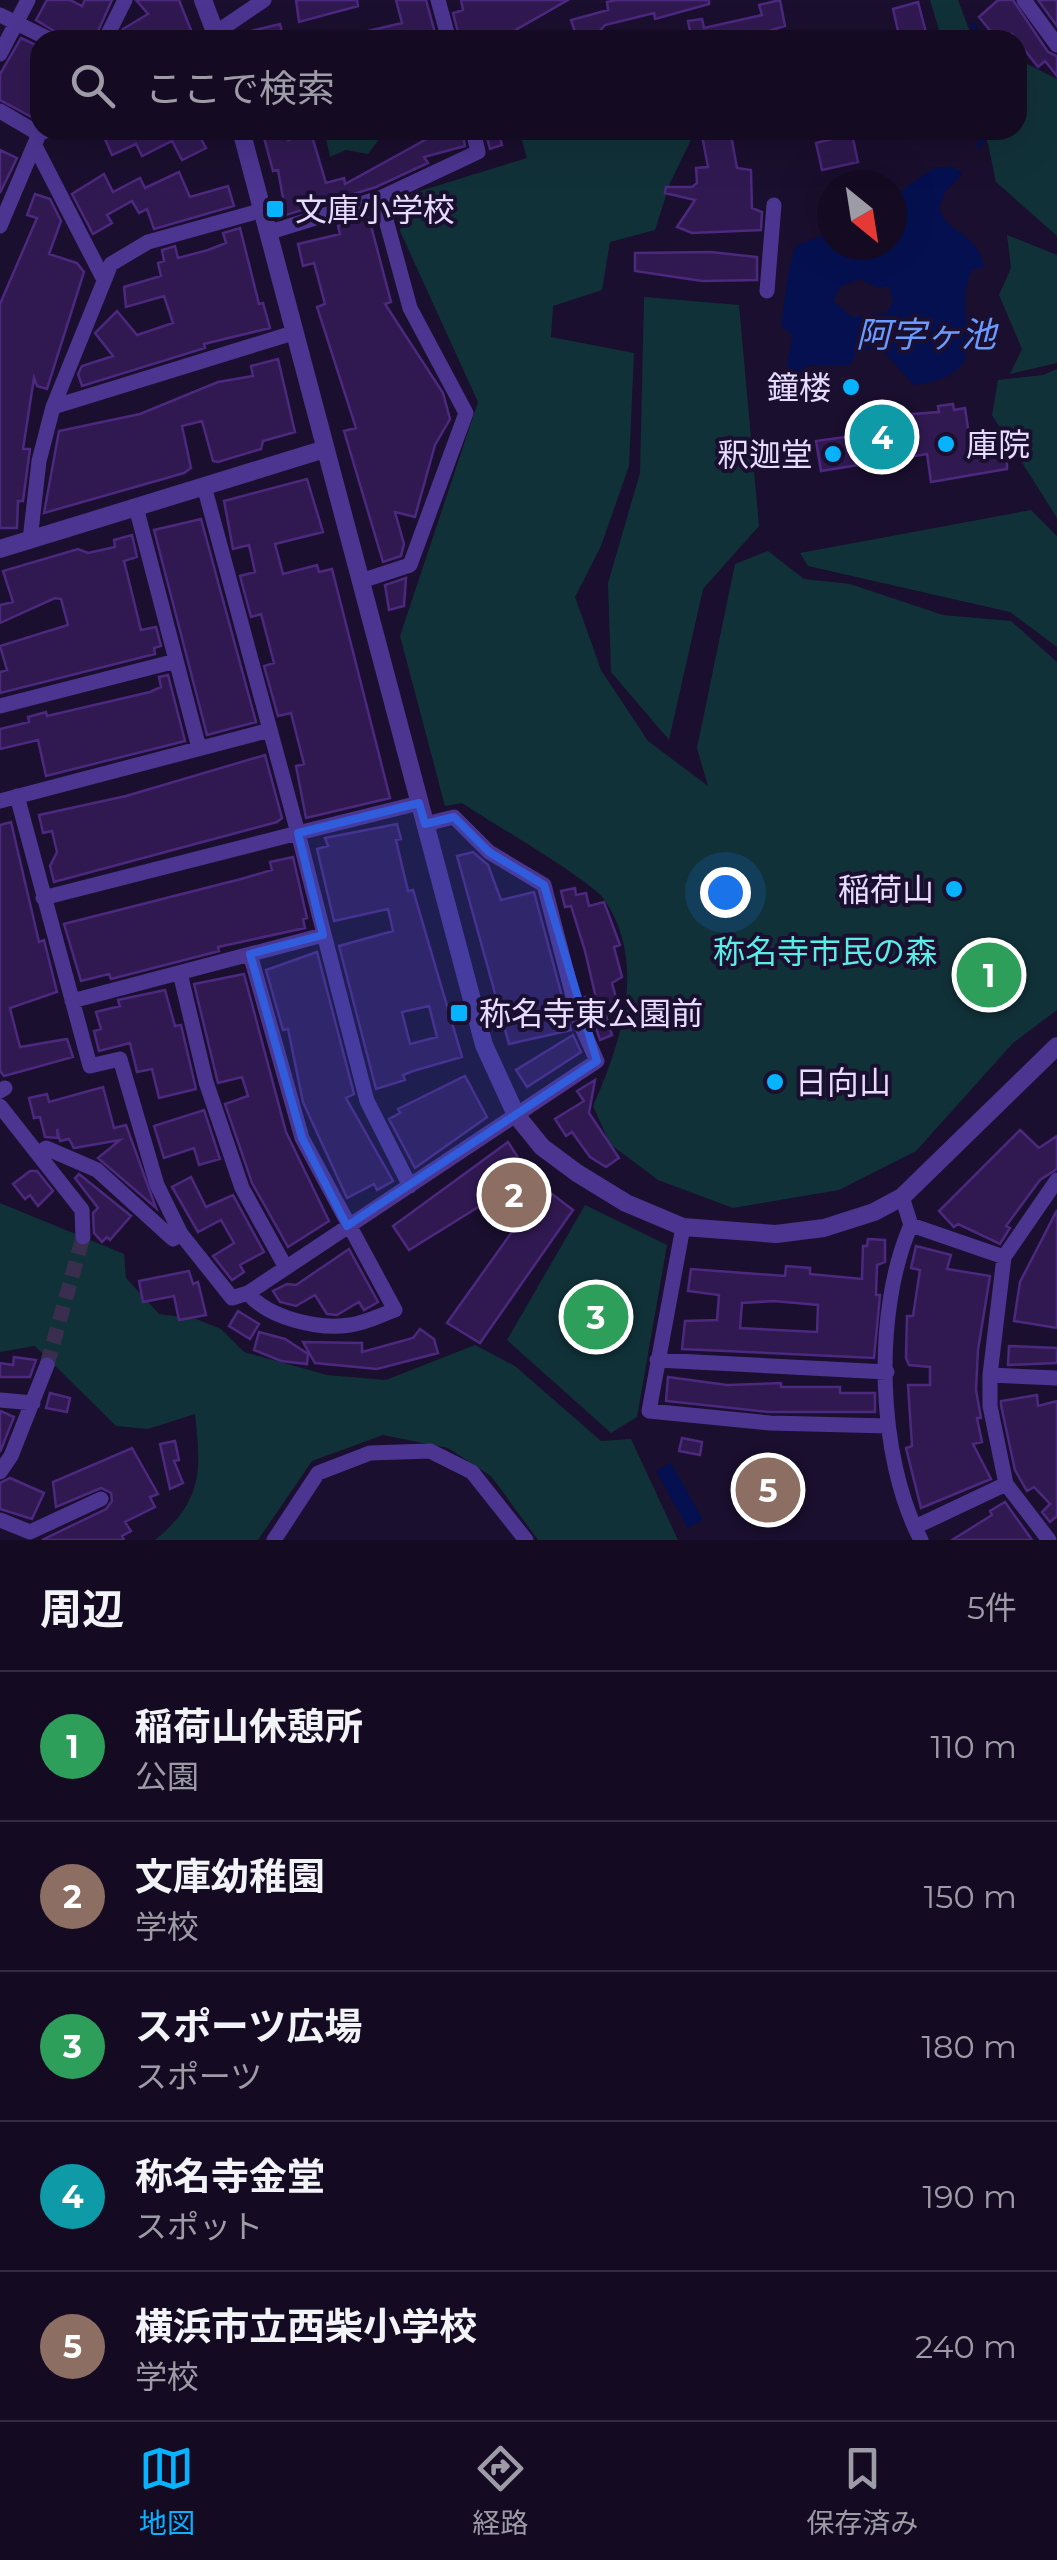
<!DOCTYPE html>
<html lang="ja">
<head>
<meta charset="utf-8">
<style>
	:root { --surface:#140b22; --page:#21192f; --text:#f1f3f6; --muted:#9d9ba5; --line:#332b40; --accent:#07b2ff }
	body { margin:0; font-family:Montserrat,"Noto Sans JP",sans-serif; background:var(--page); color:var(--text) }
	.compass { position:absolute; left:817px; top:170px; width:90px; height:90px; border-radius:50%; background:var(--surface); box-shadow:0 10px 40px #0002; rotate:150deg }
	.you { position:absolute; left:725px; top:892px; width:35px; height:35px; margin:-25px; border:8px solid #fff; border-radius:50%; background:#1a73e8; box-shadow:0 0 0 15px #1a73e833 }
	.badge { display:grid; place-items:center; width:65px; height:65px; border-radius:50%; background:var(--accent); color:#fff; font-size:32px; font-weight:700 }
	.pin { position:absolute; translate:-50% -50%; border:5px solid #fff; box-shadow:0 2px 10px #0006 }
	.list { margin:0; padding:0; list-style:none }
	h2 { display:flex; justify-content:space-between; align-items:center; height:130px; margin:0; padding:0 40px; font-size:42px }
	h2 small { font-size:32px; font-weight:400; color:var(--muted) }
	.list li { display:grid; grid-template-columns:65px 1fr auto; gap:30px; align-items:center; box-sizing:border-box; height:150px; padding:0 40px; border-top:2px solid var(--line) }
	.list b { display:block; font-size:38px; white-space:nowrap }
	.list p { margin:0; font-size:32px; white-space:nowrap; color:var(--muted) }
	.list em { font-size:32px; font-style:normal; color:var(--muted) }
	.icon { flex:none; width:55px; height:55px; fill:none; stroke:currentColor; stroke-width:2; stroke-linecap:round; stroke-linejoin:round }
	.map { position:relative; flex:none; width:1057px; height:1540px; overflow:hidden }
	.search { position:absolute; background:var(--surface); box-shadow:0 10px 40px #0002; left:30px; right:30px; top:30px; height:110px; display:flex; align-items:center; gap:25px; box-sizing:border-box; padding:0 35px; border-radius:30px; color:var(--muted); font-size:38px }
	.sheet { height:880px; background:var(--surface) }
	nav { display:flex; justify-content:space-around; align-items:center; box-sizing:border-box; height:140px; border-top:2px solid var(--line); background:var(--surface); font-size:28px; color:var(--muted) }
	nav a { display:grid; justify-items:center; gap:5px }
	nav .on { color:var(--accent) }
	.map>svg:first-child { display:block }
	.green { fill:#113138 }
	.water { fill:#051050; fill-rule:evenodd }
	.lines { fill:none; stroke-linecap:round; stroke-linejoin:round }
	.stream { stroke:#051050; stroke-width:5 }
	.building { fill:#301951; stroke:#4c287f; stroke-width:2.5; fill-rule:evenodd }
	.minor-tunnel { stroke:#392e4d; stroke-width:15; stroke-dasharray:15 8; stroke-linecap:butt }
	.minor { stroke:#4c3591; stroke-width:15 }
	.tertiary { stroke:#4c3591; stroke-width:18 }
	.marked { fill:#315cdc; fill-opacity:0.2; stroke:#315cdc; stroke-width:8; stroke-linejoin:round }
	.poi-dot { fill:#07b2ff; stroke:#1a0f2e; stroke-width:4 }
	.labels { text-anchor:middle; dominant-baseline:central; stroke-width:8; stroke-linejoin:round; paint-order:stroke }
	.poi-label { font-size:32px; fill:#e7dbff; stroke:#1a0f2e; text-anchor:start }
	.park-label { font-size:32px; fill:#59ede7; stroke:#1a0f2e }
	.water-label { font-size:35px; font-style:italic; fill:#699aff; stroke:#1a0f2e }
</style>
</head>
<body>
<div class="map">
<svg width="1057" height="1540" viewBox="0 0 1057 1540">
	<rect width="100%" height="100%" fill="#1a0f2e"/>
	<path class="green" d="M930,0h28l15,40h-31z
		M1017,59l40,20v157l-61,-54 -11,-52h32z
		M324,130h75l-19,8 -12,16 -22,-4 -16,7z
		M519,130h170l3,8 -22,45 -15,47 -45,12 -8,48 -49,16 -2,31 83,16 -5,113 -28,80 -26,51 26,73 47,71 60,45 -11,-38 38,-184 33,-13 36,28 46,5 93,31 68,6 46,41v348l-44,33 -97,108 -77,39 -106,18 -75,-28 -48,-36 -17,-38c28,-63 55,-143 11,-207 -14,-19 -115,-78 -142,-96l-17,3 -45,-170 78,-234 -78,-171 7,-36 120,-37z
		M1007,235l50,20v108l-47,11 12,-25 -23,-54 12,-27z
		M644,297l95,8 20,221 -56,63 -34,151 -58,-68 -3,-89 32,-110z
		M1057,369v149l-65,-103 6,-35 45,-5z
		M1031,510l26,26v111l-47,-35 -202,-46 -8,-13z
		M0,1203l124,51 2,24 33,36 37,5 25,10 23,23 83,23 59,5 89,-35 40,21 86,75 30,-2 47,101h-140l-47,-64 -43,-28 -65,-13 -71,26 -54,79h-103c49,-40 46,-70 40,-126l-47,15 -32,-3 -81,-80 -35,6z
		M585,1205l82,40 -30,172 -26,16 -104,-93z"/>
	<path class="water" d="M936,167l19,1 7,6 -17,18 -6,16c11,29 39,24 45,59l-12,3c-25,53 33,102 -58,115l-35,-38 -23,5 -5,13 -44,1 -4,21 -16,-21 5,-31 -11,-9c4,-23 6,-63 16,-81l31,-12 4,12 19,4 41,-4v-48zM860,279l19,9 10,-2 4,16 -7,11 -34,4 -19,-16 8,-15z
		M671,1463l32,57 -15,8 -32,-57z"/>
	<g class="lines">
		<path class="stream" d="M973,25l10,15
			M979,146l8,-16"/>
	</g>
	<path class="building" d="M47,0h23l12,6 3,-6h27l-18,40h-25l-33,-20z
		M136,0h43l12,30 -24,10h-49l5,-11 25,-15z
		M296,0h61l1,6 -59,16z
		M396,0h30l11,40h-85l-1,-5 51,-12z
		M461,0h107l-70,40h-38l-7,-27 10,-3z
		M616,0h93v4l-54,15 -1,-6 -49,12 -7,8 -21,5 -6,-18 37,-10 -1,-8z
		M780,0l5,26 -45,14h-63v-6l13,-3 -2,-10 14,-2 2,9 58,-13 -3,-10z
		M998,0h15l35,52 9,4v20l-12,-15 -7,6 -26,-33 -7,6h-21l8,-7 -13,-16z
		M1038,0h19v26z
		M918,2l10,38h-28l-7,-31z
		M280,24l4,16h-49v-5z
		M21,38l19,9 -1,74 -39,-21v-26z
		M101,130h95l10,18 -24,12 -10,-19 -30,15 -6,-12 -24,11z
		M262,130h20l6,10 23,-7 15,50 18,-5 1,6 91,-50 26,-4 3,16 -41,11 4,6 -52,24 -90,28 -8,-45 -5,1z
		M485,130h26l1,5 -12,3 2,7 -12,4z
		M701,130h29l7,38 14,2 1,38 10,4 -1,18 -69,3 -15,-6 18,-27 -30,-7 1,-6h26l5,-4 -1,-15 12,-1z
		M852,134l6,28 -36,8 -6,-27z
		M0,150l17,8 -17,35z
		M179,172l11,25 38,-11 6,20 -80,23 -7,-20 -8,4 -7,-12 -25,14 5,8 -19,11 -21,-40 32,-20 9,18 27,-14 5,10z
		M35,194l15,5 11,22 -12,33 28,9 7,9 -37,117 -10,-3 -3,-8 -11,71h7l-7,52h-5l-1,27h-17v-224l37,-86 -10,-3z
		M369,218l22,84 -6,2 58,89 7,26 -15,26 -20,72 -20,-5 9,32 -3,12 -18,6 -39,-131 12,-3 -39,-121 8,-3 -11,-41 -11,3 -5,-22 42,-10 -2,-8z
		M240,228l19,76 4,-1 7,25 -66,16 1,4 -123,38 -4,-12 4,-8 31,-10 -18,-23 22,-22 20,24 36,-12 -9,-27 -38,11 -2,-20 37,-11 -3,-13 6,-2 -2,-11 13,-4 3,12 30,-8 18,-7 -3,-10z
		M711,252l46,5v23l-55,1 -67,-10v-18z
		M278,359l17,73 -32,9 -2,8 -43,13 -5,-1 -11,-40 -20,5 9,42 -7,5 -140,40 15,-82 81,-17 78,-32 35,-6 -2,-10z
		M857,378l2,15 -14,2 -2,-16z
		M953,404l1,6 11,-2 5,34 16,-2 2,16h19v13l-76,13 -4,-28 -106,17 -5,-30 44,-6 -3,-17 82,-6 -1,-6z
		M307,479l16,53 -48,12 8,30 34,-9 2,7 13,-3 58,229 -84,20 -10,-52 8,-2 -13,-51 -13,3 -14,-50 10,-3 -13,-49 -10,3 -11,-41 15,-4 -6,-27 -16,4 -9,-48z
		M201,519l55,203 -49,13 -53,-205z
		M132,535l5,22 -13,4 17,69 15,-3 5,19 -7,2 1,6 -155,39v-21l7,-2 -7,-24 68,-21 -7,-26 -6,-1 -55,25v-18l13,-3 -10,-31 75,-22 10,4 27,-6 -1,-7z
		M406,578l-2,28 -15,4 -4,-25z
		M168,675l17,66 -139,35 -8,-36 -38,9v-20l29,-7 -1,-5 18,-5 1,4 103,-24 11,-5 -2,-10z
		M265,755l17,63 -5,4 -223,60 -4,-16 7,-14 -5,-21 -9,2 -4,-18 87,-19z
		M11,822l28,120 5,-2 13,52 -47,16 10,39 47,-8 6,18 -69,19 -4,-5v-246z
		M397,824l4,15 -5,1 12,51 5,-1 49,167 -49,14 -10,4 2,5 -29,9 -37,-143 54,-15 -5,-22 -54,12 -17,-72 11,-3 -3,-8zM429,1006l8,31 -27,7 -8,-32z
		M473,852l15,13 13,35 33,-8 37,138 -62,14 -52,-188z
		M293,857l14,61 -4,1 2,9 -87,19 1,4 -108,28 -2,-5 -28,7 -17,-57 177,-45 31,-9 -2,-8z
		M575,888l1,7 10,-2 3,13 15,-4 16,43 -6,2 8,30 -10,6 6,22 -14,4 8,26 -12,5 -15,-43 10,-3 -10,-43 -14,-45 -6,1 -4,-16z
		M317,952l37,142 -8,4 47,83 -16,9 -3,-6 -27,14 -44,-96 -15,-73 -5,1 -17,-60z
		M244,974l42,158 43,89 -41,26 -36,-64 -27,-79 23,-8 -6,-19 -24,6 -24,-99z
		M165,990l10,36 6,-1 15,64 -37,9 -7,-29 -15,3 -7,-29 -31,8 -5,-20 7,-2 -5,-17 24,-6 -2,-6z
		M573,1035l8,17 -54,35 -11,-17z
		M465,1076l22,41 -72,51 -26,-49 11,-6 -2,-4z
		M595,1080l-6,33 30,45 -13,9 -16,-10 -18,-25 -6,4 -11,-17 29,-18 -7,-10z
		M103,1087l11,41 12,-3 30,83 -58,-50 22,-18 -46,8 -5,-9 -9,2 -3,-12 1,9 -13,-1 -5,-20 -6,1 -5,-20 18,-4 2,8z
		M204,1110l16,49 -21,6 -5,-17 -30,10 -10,-32z
		M1020,1130l19,18 18,-12v33l-17,11 -34,46 4,2 -10,16 -42,-20 -4,3 -15,-16z
		M508,1142l23,36 42,32 -93,133 -33,-20 67,-94 -26,-28 -79,49 -16,-24z
		M30,1171h7l16,20 -15,15 -8,-11 -5,4 -12,-15z
		M79,1174l52,42 -21,24 -3,-3 -5,5 -8,-9 -1,-20 5,-5 -23,-30z
		M191,1177l15,30 27,-12 31,57 -24,13 4,7 -12,8 -19,-24 21,-13 -13,-23 -23,12 -26,-45z
		M1057,1210v118l-43,-7 6,-39z
		M868,1239l17,1v22l-8,3 -1,30h4l-6,63 -192,-9 3,-28 32,-1 2,-25 -31,-4 3,-22 94,7 1,-10 24,2v6l52,5 1,-33h4zM774,1301l44,4 -1,27 -77,-4 2,-25z
		M916,1246l35,9 -4,14 43,7 -12,74 -2,40 5,28h-4l5,24 -9,2 18,35 -70,29 -15,-60 6,-2 -4,-61h22v-18l-21,-2 -3,-7 1,-42h6l7,-46 -9,-2z
		M349,1249l29,53 -14,8 -5,-8 -22,13 -10,-1 -12,-19 -19,11 -16,-4 -7,-11 14,-7 9,1z
		M189,1271l4,13 5,-2 8,33 -27,5 -5,-24 -31,6 -4,-21z
		M238,1311l21,13 -9,15 -21,-13z
		M420,1329l14,10 4,14 -61,16 -62,-6 -12,-21 59,1v9l51,-14z
		M259,1332l26,7 23,15 -1,10 -26,-3 -27,-11z
		M1009,1346l48,2v15l-49,2z
		M14,1357l22,3 -6,17h-30v-14l13,2z
		M668,1377l59,8 54,-2v4h59v6h35v19h-107l-102,-11z
		M50,1393l20,5 -3,14 -21,-4z
		M1037,1395l1,11 19,-5v115l-7,6 -8,-10 8,-8 -16,-17 -7,4 -12,-21 -14,-65v-4z
		M0,1411l14,6 -14,35z
		M682,1438l20,4 -2,13 -21,-4z
		M175,1441l4,19 -5,1 9,22 -13,6 -10,-45z
		M132,1448l26,46 -8,3 5,10 -30,15 6,9 -9,5 2,4h-82l64,-31 6,-8 -1,-8 -10,-5 -45,19 -3,-25z
		M10,1478l34,15 -12,26 -32,-10v-26z
		M1005,1502l27,38h-80l40,-25 -2,-4z"/>
	<g class="lines">
		<path class="minor-tunnel" d="M47,1365l36,-128"/>
		<path class="minor" d="M438,0l11,40
			M1024,0l33,45
			M0,15l51,25
			M105,40l20,-40
			M205,40l59,-40
			M0,54l28,-54
			M0,111l39,23
			M35,146l67,130
			M0,226l39,-92 8,-4
			M270,232l110,-34 98,-46 -5,-22
			M767,291l7,-86
			M53,407l240,-74
			M136,507l63,241
			M30,540l9,-79 14,-54 58,-143 37,-22 115,-32
			M361,581l49,-16 56,-152 -56,-105 -30,-110
			M0,706l176,-45
			M17,796l73,270 30,-7 37,126 24,49
			M0,801l270,-71
			M43,898l255,-65 -94,-347
			M180,973l26,109 36,106 43,78
			M72,1001l251,-66
			M0,1091l5,-3
			M0,1106l82,104 1,27
			M40,1153l6,-5 51,22 76,69 8,-5 51,64 16,-5 349,-232 -17,-38 -36,-138 -55,-33 -35,-35 -29,7
			M410,1186l-43,-85 -69,-268 121,-30
			M902,1197l9,28c-38,86 -34,232 10,315
			M911,1225l93,32
			M683,1227l-34,184 121,12 118,3
			M248,1293c20,25 71,37 102,32 15,-2 31,-10 45,-15l-93,-172 -52,-184
			M657,1360l230,12
			M990,1375l67,3
			M0,1400l33,3
			M0,1472l11,-16 36,-91
			M0,1520l30,12 71,-33
			M915,1527l91,-43
			M274,1540l44,-67 52,-20 60,-2 42,21 54,68
			M1049,1540l-43,-56 -16,-78v-31l14,-118 53,-77"/>
		<path class="tertiary" d="M203,0l15,40
			M241,130l243,915 32,70 26,32 35,26 49,30 57,24 93,7 48,-6 50,-16 28,-15 155,-151
			M0,549l325,-100"/>
	</g>
	<path class="marked" d="M419,803l6,21 29,-7 35,35 55,33 53,176 -250,165 -45,-88 -52,-184 73,-19 -25,-102z"/>
	<g class="poi-dot">
		<rect x="265" y="199" width="20" height="20" rx="5"/>
		<circle cx="851" cy="387" r="10"/>
		<circle cx="946" cy="444" r="10"/>
		<circle cx="833" cy="454" r="10"/>
		<circle cx="954" cy="889" r="10"/>
		<rect x="449" y="1003" width="20" height="20" rx="5"/>
		<circle cx="775" cy="1082" r="10"/>
	</g>
	<g class="labels">
		<g class="poi-label">
			<text x="295" y="209">文庫小学校</text>
			<text x="831" y="387" text-anchor="end">鐘楼</text>
			<text x="966" y="444">庫院</text>
			<text x="813" y="454" text-anchor="end">釈迦堂</text>
			<text x="934" y="889" text-anchor="end">稲荷山</text>
			<text x="479" y="1013">称名寺東公園前</text>
			<text x="795" y="1082">日向山</text>
		</g>
		<g class="park-label">
			<text x="825" y="951">称名寺市民の森</text>
		</g>
		<g class="water-label">
			<text x="926" y="334">阿字ヶ池</text>
		</g>
	</g>
</svg>
<svg class="compass" viewBox="-18 -18 36 36"><path d="M0-13l5 13h-10z" fill="#e53935"/><path d="M0 13l5-13h-10z" fill="#9d9ba5"/></svg>
<div class="you"></div>
<div class="pin badge" style="left:989px;top:975px;background:#2e9e5b">1</div>
<div class="pin badge" style="left:514px;top:1195px;background:#8d6e63">2</div>
<div class="pin badge" style="left:596px;top:1317px;background:#2e9e5b">3</div>
<div class="pin badge" style="left:882px;top:437px;background:#0f9aa8">4</div>
<div class="pin badge" style="left:768px;top:1490px;background:#8d6e63">5</div>
<div class="search"><svg class="icon" aria-label="search" viewBox="0 0 24 24"><circle cx="10" cy="10" r="6"/><path d="M15 15l6 6"/></svg>ここで検索</div>
</div>
<section class="sheet">
<h2>周辺<small>5件</small></h2>
<ul class="list">
<li><span class="badge" style="background:#2e9e5b">1</span><div><b>稲荷山休憩所</b><p>公園</p></div><em>110 m</em></li>
<li><span class="badge" style="background:#8d6e63">2</span><div><b>文庫幼稚園</b><p>学校</p></div><em>150 m</em></li>
<li><span class="badge" style="background:#2e9e5b">3</span><div><b>スポーツ広場</b><p>スポーツ</p></div><em>180 m</em></li>
<li><span class="badge" style="background:#0f9aa8">4</span><div><b>称名寺金堂</b><p>スポット</p></div><em>190 m</em></li>
<li><span class="badge" style="background:#8d6e63">5</span><div><b>横浜市立西柴小学校</b><p>学校</p></div><em>240 m</em></li>
</ul>
</section>
<nav>
<a class="on"><svg class="icon" aria-label="map" viewBox="0 0 24 24"><path d="M3 6l6-2 6 2 6-2v14l-6 2-6-2-6 2zM9 4v14M15 6v14"/></svg>地図</a>
<a><svg class="icon" aria-label="directions" viewBox="0 0 24 24"><path d="M12 3l9 9-9 9-9-9zM9 14v-3h6M13 9l2 2-2 2"/></svg>経路</a>
<a><svg class="icon" aria-label="saved" viewBox="0 0 24 24"><path d="M7 4h10v16l-5-4-5 4z"/></svg>保存済み</a>
</nav>
</body>
</html>
